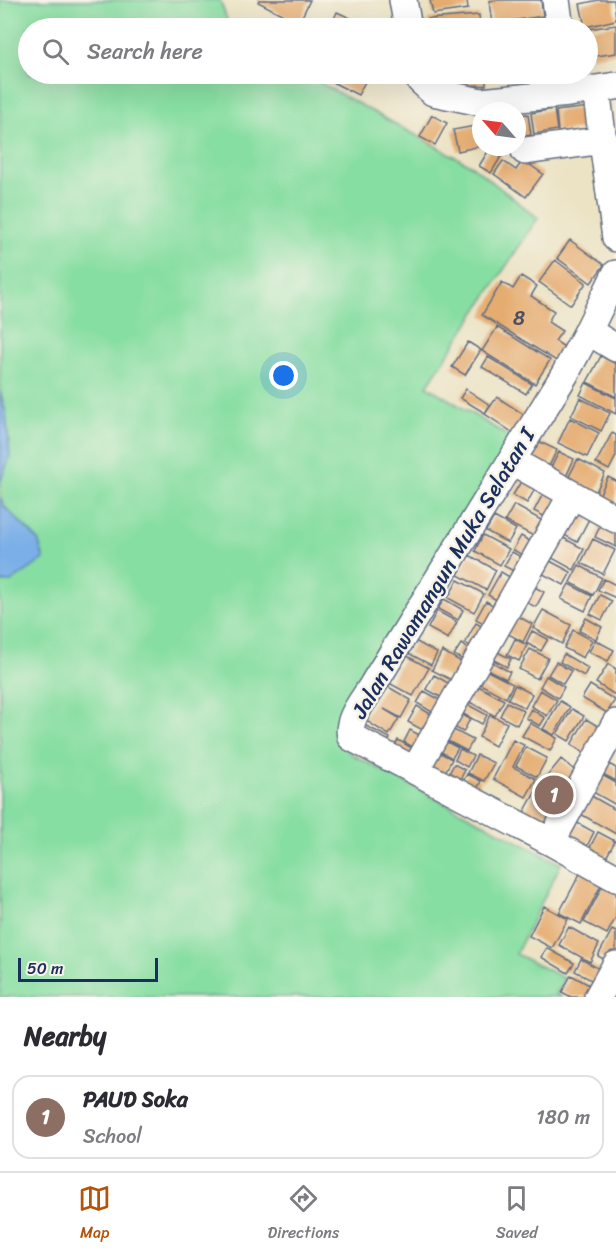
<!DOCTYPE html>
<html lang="en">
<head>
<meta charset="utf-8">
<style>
	:root { --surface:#fff; --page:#f7f7f7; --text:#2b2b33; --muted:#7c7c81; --line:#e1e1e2; --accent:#b45309 }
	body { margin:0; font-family:Sriracha,sans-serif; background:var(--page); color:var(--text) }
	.compass { position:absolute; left:472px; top:102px; width:54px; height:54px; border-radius:50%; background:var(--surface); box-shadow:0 6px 24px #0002; rotate:298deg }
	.scale { position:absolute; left:18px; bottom:15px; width:140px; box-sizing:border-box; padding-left:6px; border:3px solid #1b2f5e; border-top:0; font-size:16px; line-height:21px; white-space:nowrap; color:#1b2f5e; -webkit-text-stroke:4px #f7f3e8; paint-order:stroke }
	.you { position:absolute; left:284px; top:376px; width:21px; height:21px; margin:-15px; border:4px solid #fff; border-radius:50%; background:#1a73e8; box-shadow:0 0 0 9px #1a73e833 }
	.badge { display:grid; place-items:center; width:39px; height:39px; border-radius:50%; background:var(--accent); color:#fff; font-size:20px; font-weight:700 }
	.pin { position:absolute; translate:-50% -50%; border:3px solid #fff; box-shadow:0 2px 6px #0006 }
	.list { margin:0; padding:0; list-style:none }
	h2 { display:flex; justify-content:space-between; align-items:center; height:78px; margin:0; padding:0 24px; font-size:26px }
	h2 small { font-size:20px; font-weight:400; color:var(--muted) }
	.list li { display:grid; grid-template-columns:39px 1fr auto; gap:18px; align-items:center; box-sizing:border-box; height:84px; margin:0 12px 12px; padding:0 12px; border:2px solid var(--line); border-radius:18px }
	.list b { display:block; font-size:22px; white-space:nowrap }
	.list p { margin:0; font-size:20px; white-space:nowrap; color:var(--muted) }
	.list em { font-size:20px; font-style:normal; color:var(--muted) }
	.icon { flex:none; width:33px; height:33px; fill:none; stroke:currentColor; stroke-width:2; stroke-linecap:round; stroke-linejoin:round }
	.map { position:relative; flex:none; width:616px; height:997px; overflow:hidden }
	.search { position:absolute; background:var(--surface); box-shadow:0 6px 24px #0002; left:18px; right:18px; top:18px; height:66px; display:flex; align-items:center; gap:15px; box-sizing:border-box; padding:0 21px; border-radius:33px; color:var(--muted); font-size:22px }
	.sheet { height:174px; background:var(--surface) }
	nav { display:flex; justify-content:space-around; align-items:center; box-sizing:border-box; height:84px; border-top:2px solid var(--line); background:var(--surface); font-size:16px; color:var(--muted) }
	nav a { display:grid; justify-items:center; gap:3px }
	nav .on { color:var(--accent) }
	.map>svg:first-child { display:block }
	.green { fill:#87dea2; stroke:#518680; stroke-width:1.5 }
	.water { fill:#7aafe7; stroke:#4a6fa2; stroke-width:1.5 }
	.building { fill:#e5ac6f }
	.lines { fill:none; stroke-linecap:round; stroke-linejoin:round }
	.minor-casing { stroke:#646e82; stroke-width:30 }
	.minor { stroke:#fff; stroke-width:27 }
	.labels { text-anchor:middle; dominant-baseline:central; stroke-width:5; stroke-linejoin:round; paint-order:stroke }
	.number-label { font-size:20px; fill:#4e4e62 }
	.street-label { font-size:22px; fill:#1b2f5e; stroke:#f7f3e8 }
</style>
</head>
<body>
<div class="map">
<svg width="616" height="997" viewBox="0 0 616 997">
	<rect width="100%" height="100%" fill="#f7f3e8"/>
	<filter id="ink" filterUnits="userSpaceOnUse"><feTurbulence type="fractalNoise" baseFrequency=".0167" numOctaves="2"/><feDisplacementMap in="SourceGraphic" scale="12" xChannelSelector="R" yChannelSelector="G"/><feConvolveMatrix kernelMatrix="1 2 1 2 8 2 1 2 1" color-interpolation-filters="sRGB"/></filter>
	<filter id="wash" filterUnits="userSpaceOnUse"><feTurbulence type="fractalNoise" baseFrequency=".008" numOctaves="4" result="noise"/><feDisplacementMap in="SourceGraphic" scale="24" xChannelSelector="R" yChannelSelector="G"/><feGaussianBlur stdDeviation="1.35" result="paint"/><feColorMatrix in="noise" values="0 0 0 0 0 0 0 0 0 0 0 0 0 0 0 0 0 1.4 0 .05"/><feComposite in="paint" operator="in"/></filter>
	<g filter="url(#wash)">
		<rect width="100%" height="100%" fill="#ece3c4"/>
		<path class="green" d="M0,0h220l10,28h-202v46h276l168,92 66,52 -111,168 86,53 -171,307 11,9 208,109 -45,90 48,24 -8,16 6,3h-562z"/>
		<path class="water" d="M0,391l6,22 4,43 -10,27z
			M0,497l5,10 33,33 6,19 -33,23h-11z"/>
		<g id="blocks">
			<path class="building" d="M259,0h51l-11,23 -41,-21z
				M430,0h37l1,9 -35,5z
				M496,0h45l2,16 -51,8 -3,-23z
				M599,0h15l2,20 -31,7 -5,-23z
				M337,12l35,16h-42z
				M479,15l1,13h-52v-9z
				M616,25v28l-25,4 -3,-28z
				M316,74h53l-11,21z
				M443,74h43v11l-43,1z
				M590,107l2,21 -34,4 -2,-21z
				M554,109l3,21 -23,4 -3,-21z
				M528,114l3,21 -14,2v-22z
				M432,115l15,8 -12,22 -15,-8z
				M481,125v21l-23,5 -5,-21z
				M490,148l12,7 -11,18 -12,-7z
				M523,160l20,14 -17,23 -32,-23 9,-13 13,9z
				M570,240l34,25 -13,18 -34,-25z
				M555,260l31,23 -15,22 -32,-23z
				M521,276l16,10 -6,10 23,15 -6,11 14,9 -7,10 11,7 -8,14 -76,-47 20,-33 11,7z
				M497,327l53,33 -15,24 -53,-33z
				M468,342l13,8 -16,25 -13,-8z
				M601,356l15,8v33l-29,-15z
				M488,357l44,27 -6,10 -44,-27z
				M586,383l30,15v16l-36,-19z
				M466,389l24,16 -5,8 -25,-15z
				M497,397l29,19 -11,18 -30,-20z
				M580,398l30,15 -9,18 -30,-15z
				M570,418l29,15 -12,24 -29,-14z
				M612,433l4,2v21l-7,14 -13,-7z
				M538,441l19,9 -11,22 -19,-9z
				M559,452l15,7 -11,24 -16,-8z
				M578,459l27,14 -13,27 -28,-14z
				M608,477l8,4v29l-19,-10z
				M523,478l14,7 -10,18 -14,-8z
				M545,490l21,12 -11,20 -21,-11z
				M514,505l36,20 -9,15 -36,-19z
				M573,506l18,9 -14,27 -18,-10z
				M494,517l22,12 -8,14 -22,-12z
				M601,524l15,8v15l-21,-10z
				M556,534l28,15 -10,21 -29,-16z
				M483,535l26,14 -9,16 -25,-14z
				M521,536l19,11 -7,13 -20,-10z
				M593,539l22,11 -12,24 -22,-11z
				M512,552l18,10 -7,14 -19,-10z
				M469,555l27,15 -10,20 -28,-15z
				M550,561l21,11 -7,13 -21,-11z
				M579,565l23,13 -9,17 -23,-13z
				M501,572l17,10 -13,23 -17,-10z
				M604,579l12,6v13l-18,-8z
				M458,580l26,14 -10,18 -26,-14z
				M569,584l23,12 -7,15 -24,-12z
				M531,585l13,7 -8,15 -13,-6z
				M600,595l12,6 -10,19 -12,-6z
				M444,599l19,11 -5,10 -20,-11z
				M486,601l15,9 -10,17 -15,-8z
				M543,610l28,15 -9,19 -29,-16z
				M437,611l20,11 -9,17 -20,-11z
				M511,612l21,12 -9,18 -22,-12z
				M586,618l16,9 -6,12 -17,-8z
				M476,623l14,8 -11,20 -14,-8z
				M573,630l19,10 -9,18 -19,-10z
				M532,631l16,8 -7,12 -15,-8z
				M515,639l12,6 -8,16 -12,-6z
				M595,640l19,10 -6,11 -19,-9z
				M415,641l22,12 -6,12 -23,-12z
				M461,644l17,10 -6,11 -18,-10z
				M488,647l23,12 -4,8 -23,-12z
				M530,649l18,9 -11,21 -18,-10z
				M442,651l25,14 -10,18 -25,-13z
				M564,654l24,14 -4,8 -24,-14z
				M405,655l24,13 -16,28 -24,-13z
				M487,659l23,13 -4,7 -23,-12z
				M556,662l15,9 -8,13 -15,-9z
				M608,664l8,5 -1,26 -19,-12z
				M478,666l35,18 -7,14 -35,-19z
				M434,675l21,12 -7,14 -22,-12z
				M546,676l18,11 -6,11 -18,-11z
				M473,683l31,17 -9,16 -31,-17z
				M385,685l26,15 -10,18 -17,-9 15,9 -10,17 -26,-16z
				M515,685l17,9 -7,14 -17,-9z
				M590,685l25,15 -8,13 -25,-15z
				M540,690l17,10 -10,16 -16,-10z
				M424,691l22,12 -7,13 -22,-13z
				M459,700l28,15 -5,9 -28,-15z
				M560,701l10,6 -16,28 -11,-6z
				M507,702l17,9 -7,14 -17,-9z
				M417,706l22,13 -9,15 -22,-12z
				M452,709l18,10 -7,13 -18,-10z
				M531,709l14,9 -5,8 -14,-8z
				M572,709l12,7 -15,25 -12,-7z
				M490,715l17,8 -12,23 -16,-9z
				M586,719l20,12 -16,25 -19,-11z
				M530,723l27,15 -7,13 -28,-15z
				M364,725l26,13 -7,13 -26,-14z
				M444,725l29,15 -6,11 -29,-15z
				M410,730l15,8 -6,12 -15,-8z
				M439,738l19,10 -6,10 -18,-10z
				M398,740l19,11 -8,15 -19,-11z
				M513,740l11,5 -11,22 23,12 -10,18 -33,-18z
				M526,747l21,11 -10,19 -21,-11z
				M431,748l21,11 -11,21 -21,-11z
				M460,749l13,7 -6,11 -12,-7z
				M477,755l17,8 -10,18 -16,-8z
				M561,759l18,15 -17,19 -17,-14z
				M605,762l11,6v13l-17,-9z
				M454,764l11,6 -10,19 -11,-6z
				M595,771l21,12v22l-30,-17z
				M467,774l14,7 -9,17 -14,-7z
				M540,784l25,14 -17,30 -25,-14z
				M588,794l28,16v24l-39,-22z
				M572,820l22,12 -10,20 -23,-12z
				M598,832l17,9 -12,22 -17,-8z
				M582,870l21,11 -22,43 -22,-11z
				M604,883l12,6v28l-9,17 -23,-12z
				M544,906l24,13 -16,29 -23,-12z
				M569,927l30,17 -9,18 -31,-17z
				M612,930l4,2v29l-2,4 -16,-9z
				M547,948l27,15 -6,10 -27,-16z
				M581,959l24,13 -7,12 -23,-13z
				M571,975l24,13 -5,9h-19l-9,-5z"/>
		</g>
	</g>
	<g filter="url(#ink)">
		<use href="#blocks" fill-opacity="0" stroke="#646e82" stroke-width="1.5"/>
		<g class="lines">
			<g class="minor-casing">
				<path id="minor" d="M403,0l5,28
					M556,0l4,28
					M418,74l2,6 13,12 48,10 88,-9 47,-7
					M596,89l20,149
					M525,151l79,-11
					M616,274l-28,57 -23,43 -191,309c-9,16 -28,36 -23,54l200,105 65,36
					M588,331l28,17
					M512,461l104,58
					M415,770l157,-275
					M551,842l65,-119
					M598,997l18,-32"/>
			</g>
			<use href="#minor" class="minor"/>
		</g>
	</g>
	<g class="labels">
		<g class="number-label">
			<text x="519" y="318">8</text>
		</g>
		<g class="street-label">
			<text transform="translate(443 573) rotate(-59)">Jalan Rawamangun Muka Selatan I</text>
		</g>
	</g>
</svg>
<svg class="compass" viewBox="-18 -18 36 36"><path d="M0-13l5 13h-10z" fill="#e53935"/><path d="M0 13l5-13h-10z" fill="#7c7c81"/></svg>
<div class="scale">50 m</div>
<div class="you"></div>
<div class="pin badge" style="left:554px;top:795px;background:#8d6e63">1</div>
<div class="search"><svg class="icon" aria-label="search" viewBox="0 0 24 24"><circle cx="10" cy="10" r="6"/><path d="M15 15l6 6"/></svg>Search here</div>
</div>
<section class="sheet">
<h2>Nearby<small></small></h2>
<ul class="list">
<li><span class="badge" style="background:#8d6e63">1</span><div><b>PAUD Soka</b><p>School</p></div><em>180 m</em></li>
</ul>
</section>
<nav>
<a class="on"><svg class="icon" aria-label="map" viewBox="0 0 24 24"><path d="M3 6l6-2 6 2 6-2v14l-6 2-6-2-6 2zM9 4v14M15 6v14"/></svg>Map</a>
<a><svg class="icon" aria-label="directions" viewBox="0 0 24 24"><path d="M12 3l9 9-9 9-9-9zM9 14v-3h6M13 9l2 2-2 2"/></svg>Directions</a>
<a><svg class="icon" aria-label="saved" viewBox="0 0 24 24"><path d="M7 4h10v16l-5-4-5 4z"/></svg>Saved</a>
</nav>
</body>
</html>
